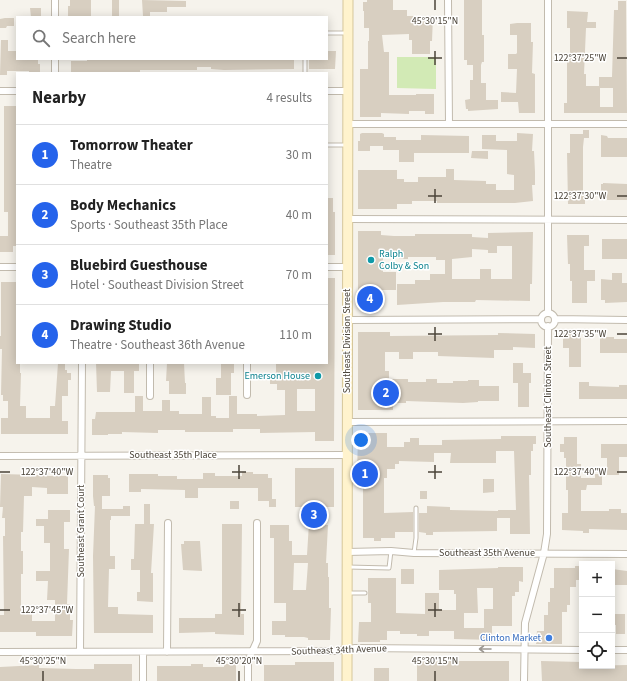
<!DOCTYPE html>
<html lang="en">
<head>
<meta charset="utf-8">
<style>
	:root { --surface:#fff; --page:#f6f6f6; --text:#222; --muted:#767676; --line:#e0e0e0; --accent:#2563eb }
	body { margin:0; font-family:"Source Sans 3",sans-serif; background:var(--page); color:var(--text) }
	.controls { position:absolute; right:12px; bottom:12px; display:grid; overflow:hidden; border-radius:0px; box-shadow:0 2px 10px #0003 }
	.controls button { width:36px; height:36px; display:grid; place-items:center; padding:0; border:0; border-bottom:1px solid var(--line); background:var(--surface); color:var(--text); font:20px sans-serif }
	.you { position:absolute; left:361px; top:440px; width:14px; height:14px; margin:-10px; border:3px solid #fff; border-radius:50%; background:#1a73e8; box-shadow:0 0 0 6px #1a73e833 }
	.badge { display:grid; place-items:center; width:26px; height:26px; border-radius:50%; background:var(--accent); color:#fff; font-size:13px; font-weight:700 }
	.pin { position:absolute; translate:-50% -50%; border:2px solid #fff; box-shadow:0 1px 4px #0006 }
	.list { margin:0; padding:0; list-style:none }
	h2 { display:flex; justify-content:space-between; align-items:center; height:52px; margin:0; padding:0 16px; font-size:17px }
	h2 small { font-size:13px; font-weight:400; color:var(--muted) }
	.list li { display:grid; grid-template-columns:26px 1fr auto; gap:12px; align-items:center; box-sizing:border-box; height:60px; padding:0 16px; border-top:1px solid var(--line) }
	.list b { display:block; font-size:15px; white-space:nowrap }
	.list p { margin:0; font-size:13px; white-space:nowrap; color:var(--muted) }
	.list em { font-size:13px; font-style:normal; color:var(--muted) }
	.icon { flex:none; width:22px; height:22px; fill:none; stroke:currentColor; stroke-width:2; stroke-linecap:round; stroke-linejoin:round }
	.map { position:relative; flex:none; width:627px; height:681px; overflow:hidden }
	.search { position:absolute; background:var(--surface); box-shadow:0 2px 10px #0003; left:16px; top:16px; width:312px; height:44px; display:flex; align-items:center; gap:10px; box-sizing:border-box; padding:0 14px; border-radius:0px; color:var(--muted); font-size:15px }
	.panel { position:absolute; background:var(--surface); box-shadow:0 2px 10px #0003; left:16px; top:72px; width:312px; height:292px; border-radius:0px }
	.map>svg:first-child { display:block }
	.green { fill:#d2eab5 }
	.building { fill:#d8cfc1; fill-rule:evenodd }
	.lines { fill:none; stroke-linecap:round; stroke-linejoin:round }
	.lane-casing { stroke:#c2bbae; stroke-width:5 }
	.street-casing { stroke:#c2bbae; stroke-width:8 }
	.secondary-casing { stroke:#d6c79b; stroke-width:11 }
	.lane { stroke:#fff; stroke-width:3 }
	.street { stroke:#fff; stroke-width:6 }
	.secondary { stroke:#fff3cd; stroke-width:9 }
	.oneway { stroke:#9c9892 }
	.ticks { fill:none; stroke:#4b4439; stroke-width:1.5 }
	.culture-dot { fill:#0f9aa8; stroke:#fff; stroke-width:1.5 }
	.shop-dot { fill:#3f7fe0; stroke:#fff; stroke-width:1.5 }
	.labels { text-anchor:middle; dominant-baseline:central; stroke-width:3; stroke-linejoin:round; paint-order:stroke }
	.culture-label { font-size:10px; fill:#0d838f; stroke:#fff; text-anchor:start }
	.street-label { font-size:10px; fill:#4b4439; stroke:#fff }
	.shop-label { font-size:10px; fill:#366cbe; stroke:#fff; text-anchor:end }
	.ticks-label { font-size:10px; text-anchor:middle; fill:#4b4439; stroke:#fff; stroke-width:3; stroke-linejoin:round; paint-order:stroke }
</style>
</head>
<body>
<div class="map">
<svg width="627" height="681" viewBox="0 0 627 681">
	<rect width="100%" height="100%" fill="#f6f3ec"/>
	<path class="green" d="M397,57h39v32l-39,-1z"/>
	<path class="building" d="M70,0h21v17h-23v-11h2z
		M112,0h7v17h-7z
		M142,0l44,1v6h-19v5h-17v4h-7z
		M367,0h26v10h14v6h26l-1,25h-2v13h-18v-14h-3v-6l-27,1 2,17h5v43h27v-1h18v20h-9v-3h-16v3l-28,-1v4h-21v-48h8v-28h1v-13h-5v-17h-1v-9h4z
		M464,0h18v35h2v27h-2l-1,3v18h5v17h12v9l-30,2v-2h-2l-1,-9 5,-1v-19h3v-15h-6v-5h-3z
		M618,1h8l1,112h-63v-10h3v-44h3v-31h-3v-17l21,1 -1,10h9v6h-10l-2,46h2v12h13v-9h13l2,-67h4zM600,88h13v19h-13z
		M30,8h11v9h-10z
		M5,18h9v8h-7l-1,2h-6v-9z
		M517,23h14v19h2l-1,31 3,1v39h-16l-1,-11h-17v-10l15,1 1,-24h-9v-15h8l1,-1v-18h-7v-11z
		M1,40h7v11h9v8h21v5h2v9h-11v-2h-22v4h-7z
		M327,51h9l-1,18h-26v-10h18z
		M87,59h207v10l-70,1 -13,-1v-2h-14v3h-57v2h-69v-11h16z
		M4,106h13v140h-4v6h-13v-16h8v-24h-4z
		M583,130h6v8h-5l-1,9v44h2v13h-17l-1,-51h3v-19h13z
		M362,133h20l2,1v3h12v3h25v-5l48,1v17h-55v9h-15v-12h-16v-4h-13v5h-12v-10h2v-7z
		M517,133l16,1 -1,17h2l1,21v13h-3l1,16 -18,2h-78v-2h-25v3h-15v5h-39v-39h39v9h7v3h14v-5h28v-8h8v11l32,1v3h10v6h18v-15l-7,-1v-24l-25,-1v-14h14v6h21z
		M601,135l6,1 1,2h19v19h-26z
		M472,151h16v8l-17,-1z
		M603,183l24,1v16h-20v-2h-6v-14h2z
		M327,198h6v14h2v43h-8z
		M358,231h23v4l13,1h21v-2h57v3l16,1v-5l45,-1 -1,52h-2v17l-54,-1 -1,2h-32l-46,3v-21h18v-4h15v-6h15v-14h-9v-3h-28v2h-9l-2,-8h-14v21h13v18h-16v19h-20v-19h-2zM497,246h15v33h-21v-10h-11v10h-28v-20l20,-2v-8l16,1v3h9z
		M567,235h22v11h-5v24h11v11h-8v22h-15v-22h-2v-17h-2z
		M602,239h25v20h-25z
		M612,273h10v10h5v19l-22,1v-3h-4v-21l11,1z
		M327,278h8l-1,163h-19v-9l-55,1v-4h-27v3h-48v-2h-27v3l-36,-1v2h-14v1h-16v-16h3l1,-7h39v-16h8v15h19v-11h8v11h9v3h23v-17h9v19h5v2h13v-22h8v18h20v2l28,-1v-25h-8v-6h-7v-8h6v-13h51zM297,389h18v22h-18z
		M1,282h16v81h3v10h1l-1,33h6v12h24v-12h5l3,-43h7v7h2v3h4v7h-3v16h-6v25h6v13h-67v-16h7v-17h-5v-6h-2l1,-46h-2v-13h1z
		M358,332h32v4l108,-1v-2l37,1v14l-22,-1v3h-19v8l-56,-2v-4h-25v7h-14v-7h-14v19h4v8h19v3h18v-3h11v4h16v-2h15v-1h11v6h20v15h-21v1l-15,1 -57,-2v2h-13v7h-35z
		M563,333h18v34h-12v-19h-6z
		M600,337h14v2h13v14h-27z
		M96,363h43v8h-5v22h-10v-22h-13l-1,21h-13z
		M167,363h17l1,20h1v11h-17v-13h-3z
		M221,363h13v10h-3v22h-15v-17h5z
		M513,363h10v10h8v10h-2v24h-11v-24h-5z
		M579,382h10v4l30,1v-2h8v14h-48z
		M358,433h29v14h17v-5h6v-4h9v7h23v-5l59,-1v-3h35v8h-3v7h-2v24h-2l1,59h-20v-16h-13v13l-64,1v3h-7v-2l-7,-1v-19h8v-7l23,1v3l48,1v-1h18l-2,-59h-18v12h-46l1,-10h-17v9l-35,-1v3h-4v5h-8v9h-3v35l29,-1v20h-18v6h-14v3h-7v-3h-11v-60h-6z
		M564,437h13v27h4v14h14v-4h7v11h-15l-1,5h-5v21h28v-2h12v4h6v17l-38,-1v4h-6v-2l-21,-1v-17h6v-23h-2v-32h-2v-6h-4v-8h4z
		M601,444h26v13h-8v18h-12v-17h-6z
		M295,468h39v39h-10v18h4l-2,38h2v14h1v31h2l-1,32h-22v-2l-4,-1h-19v-2h-13v-14h14v-18h-12v-65h-4v-13h19v16h3v14h15l2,-32 -5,-1v-15h-9zM294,563h14l-2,27h-13z
		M242,472h11v2h15v4h4v21h4v8h-7v-6h-11v-13h-60v10h-13v-8l-44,-1v3h-12v-18h29v2h19v3h26v-6h12v3h27z
		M38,473h10v3h20v18h-21v-6l-15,-1v9h-8l-1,36h-2v19h2v23h-2v39h11v8h23v-21h-8l1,-19h-12v-10h14v-28h-6v-17h-8v-7h12v-9h22v12h-6v27h5l-2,55h3v16h3l-1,16h-36v-4h-36v-17h4l-1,-79h2v-18h-3l1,-11h-3l1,-33 37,1z
		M93,475h15v3h2v18h-8v13h21v-3h7v10h-19v4h-1v36h5v13h-6l-1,38h10v7l35,1v18h-59l-1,-77 2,-50h-1l-1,-10z
		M483,479h11v13l-11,1z
		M420,491h7v8h-7z
		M230,501h9v8h-9z
		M144,504h6v20h4l-3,49h2v29l-16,-1v-9h3v-22h-9v-11h3l1,-35h9z
		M222,524h20l-1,90h3v21l-29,-1v-2l-36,1v-15h36v-4h7z
		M184,541h16l2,30 -19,-1 -2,-26h3z
		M575,566h7v14h-6v7h-6v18h-3v7h-5v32h-26l1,-13h7v-16h4v-13h2v-14h4v-20h21z
		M498,567h25v15l-4,-1v11h-4v4h-3v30h-20v14l-38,-1v-8h-25v5h-12v-2h-17v-3h-13v9h-7v2h-22l1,-20h12v-19h-3v-25h28v35l29,1v-21h14v17h17v-16h-2v-4h-15v-20l59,-2zM477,588h16v21h-9v19h-20v-15h14z
		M401,569h13v15h-13z
		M612,569l15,2v14h-15z
		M612,614h13v20h-9v-9h-4z
		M417,661l29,1v-1h63v20h-92z
		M541,661l41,1v4l45,-1v16h-85z
		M295,662h39v19h-70v-16h31z
		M94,664h38v17h-132v-14l39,-2v3l37,1h18z
		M191,664h12v3h21v-3h12v17h-79v-15h34z
		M374,668h15v13h-15z"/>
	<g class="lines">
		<g class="lane-casing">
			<path id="lane" d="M327,33h20
				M305,59v14
				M327,145h20
				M414,553l2,-15v-30
				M348,567l41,1 2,-17
				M348,593h17"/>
		</g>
		<g class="street-casing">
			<path id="street" d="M55,0v17
				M448,0l1,124
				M55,59v14
				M0,91h17
				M327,91h21
				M348,124h279
				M348,219l279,1
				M0,267h17
				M327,267h20
				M548,313v-313
				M541 320a7 7 0 1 1 14 0a7 7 0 1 1-14 0Z
				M555,319l72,1
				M347,320l194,-1
				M247,395v-32
				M150,396v-33
				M347,422l280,-1
				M0,456l347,-1
				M347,552l44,-1 23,2 213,1
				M612,650h15
				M0,652l335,-1 20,-3 227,2
				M80,652l2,-289
				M143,652v29
				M167,652l1,-129
				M248,681v-20l9,-20v-118
				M524,681l1,-58 19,-70 3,-19 1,-208"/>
		</g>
		<g class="secondary-casing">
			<path id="secondary" d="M347,681l1,-681"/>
		</g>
		<use href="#lane" class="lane"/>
		<use href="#street" class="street"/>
		<use href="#secondary" class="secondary"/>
	</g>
	<defs><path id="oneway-shaft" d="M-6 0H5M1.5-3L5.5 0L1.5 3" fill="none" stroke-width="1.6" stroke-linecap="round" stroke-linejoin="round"/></defs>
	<use class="oneway" href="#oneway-shaft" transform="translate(485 649) rotate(-180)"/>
	<path class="ticks" d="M435,0v10M435,51v14M428,58h14M617,58h10M435,189v14M428,196h14M617,196h10M435,327v14M428,334h14M617,334h10M239,465v14M435,465v14M0,472h10M232,472h14M428,472h14M617,472h10M239,603v14M435,603v14M0,610h10M232,610h14M428,610h14M43,671v10M239,671v10M435,671v10"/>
	<g class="culture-dot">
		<circle cx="371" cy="260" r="4"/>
		<circle cx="318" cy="376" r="4"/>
	</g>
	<circle class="shop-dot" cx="549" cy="638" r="4"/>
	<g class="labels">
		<g class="culture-label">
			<text x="379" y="254">Ralph<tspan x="379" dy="12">Colby &amp; Son</tspan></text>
			<text x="310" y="376" text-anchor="end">Emerson House</text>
		</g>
		<g class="street-label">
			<text transform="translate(347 341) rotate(-90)">Southeast Division Street</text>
			<text transform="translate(548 397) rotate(-90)">Southeast Clinton Street</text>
			<text x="173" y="455">Southeast 35th Place</text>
			<text transform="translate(81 531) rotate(-90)">Southeast Grant Court</text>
			<text x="487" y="553">Southeast 35th Avenue</text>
			<text transform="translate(339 650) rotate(-2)">Southeast 34th Avenue</text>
		</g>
		<g class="shop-label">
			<text x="541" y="638">Clinton Market</text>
		</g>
	</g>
	<g class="ticks-label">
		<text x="435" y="24">45°30'15"N</text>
		<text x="580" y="61">122°37'25"W</text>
		<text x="580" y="199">122°37'30"W</text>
		<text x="580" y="337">122°37'35"W</text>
		<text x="580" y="475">122°37'40"W</text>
		<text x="47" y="475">122°37'40"W</text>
		<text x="47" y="613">122°37'45"W</text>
		<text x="43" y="664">45°30'25"N</text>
		<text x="239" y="664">45°30'20"N</text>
		<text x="435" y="664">45°30'15"N</text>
	</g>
</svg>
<div class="controls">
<button>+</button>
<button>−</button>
<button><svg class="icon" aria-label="locate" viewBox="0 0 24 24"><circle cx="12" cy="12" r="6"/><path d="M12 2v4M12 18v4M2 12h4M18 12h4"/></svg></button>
</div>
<div class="you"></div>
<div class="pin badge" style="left:365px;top:474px">1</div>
<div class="pin badge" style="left:386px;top:393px">2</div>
<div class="pin badge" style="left:314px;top:515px">3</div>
<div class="pin badge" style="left:370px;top:299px">4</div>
<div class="search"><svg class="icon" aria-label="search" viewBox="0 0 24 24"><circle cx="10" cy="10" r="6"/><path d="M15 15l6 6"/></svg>Search here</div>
<section class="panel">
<h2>Nearby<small>4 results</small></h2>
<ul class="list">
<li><span class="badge">1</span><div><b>Tomorrow Theater</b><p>Theatre</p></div><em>30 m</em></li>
<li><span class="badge">2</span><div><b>Body Mechanics</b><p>Sports · Southeast 35th Place</p></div><em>40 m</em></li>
<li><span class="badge">3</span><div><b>Bluebird Guesthouse</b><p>Hotel · Southeast Division Street</p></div><em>70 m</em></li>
<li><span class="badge">4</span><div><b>Drawing Studio</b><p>Theatre · Southeast 36th Avenue</p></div><em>110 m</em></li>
</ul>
</section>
</div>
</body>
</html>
